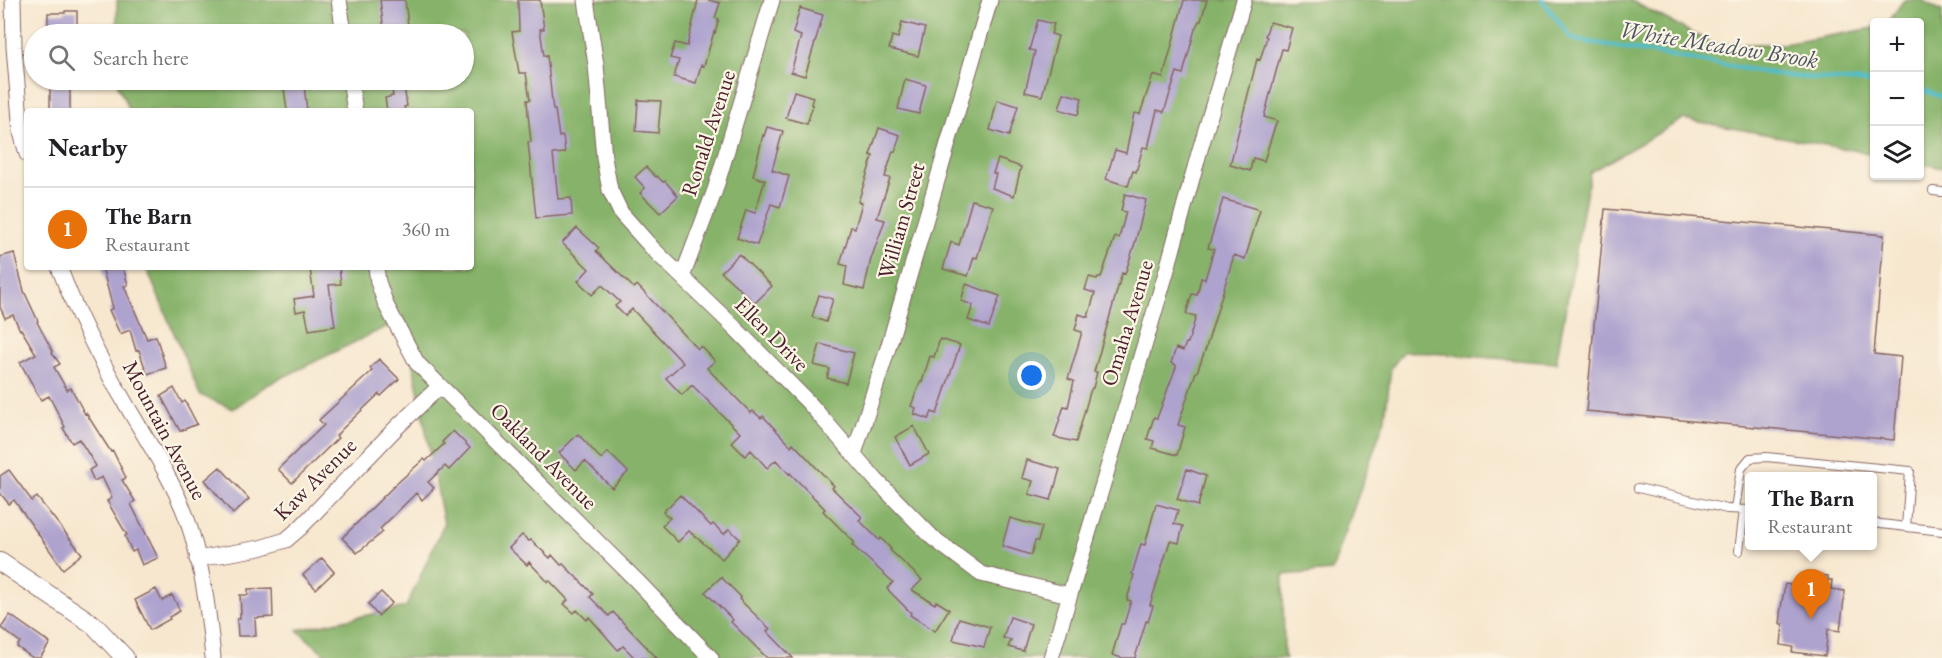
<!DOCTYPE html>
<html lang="en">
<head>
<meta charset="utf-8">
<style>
	:root { --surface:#fff; --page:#f2f2f2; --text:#202124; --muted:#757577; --line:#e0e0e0; --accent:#c8321e }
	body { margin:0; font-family:"EB Garamond",serif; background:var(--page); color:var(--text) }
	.controls { position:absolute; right:18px; top:18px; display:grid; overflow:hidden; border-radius:6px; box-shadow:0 2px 4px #0004 }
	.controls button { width:54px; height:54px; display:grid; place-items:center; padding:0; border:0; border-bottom:2px solid var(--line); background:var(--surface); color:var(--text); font:30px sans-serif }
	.you { position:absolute; left:1032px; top:376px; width:21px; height:21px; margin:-15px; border:4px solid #fff; border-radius:50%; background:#1a73e8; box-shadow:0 0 0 9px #1a73e833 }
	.badge { display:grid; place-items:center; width:39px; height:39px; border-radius:50%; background:var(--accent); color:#fff; font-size:20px; font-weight:700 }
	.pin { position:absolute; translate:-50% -50px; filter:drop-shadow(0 2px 3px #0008) }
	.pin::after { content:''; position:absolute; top:32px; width:21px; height:18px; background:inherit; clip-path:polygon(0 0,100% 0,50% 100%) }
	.popup { position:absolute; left:1745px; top:472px; width:132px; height:78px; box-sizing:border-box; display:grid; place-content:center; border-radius:6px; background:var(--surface); filter:drop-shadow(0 2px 4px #0005); font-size:20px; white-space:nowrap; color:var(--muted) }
	.popup b { font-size:22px; color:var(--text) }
	.popup::after { content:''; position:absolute; left:50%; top:100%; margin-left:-12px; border:12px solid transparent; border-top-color:var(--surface) }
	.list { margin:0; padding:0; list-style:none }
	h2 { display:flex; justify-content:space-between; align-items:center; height:78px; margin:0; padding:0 24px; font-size:26px }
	h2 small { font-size:20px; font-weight:400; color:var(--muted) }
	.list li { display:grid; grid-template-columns:39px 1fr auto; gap:18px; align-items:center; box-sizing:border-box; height:84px; padding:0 24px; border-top:2px solid var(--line) }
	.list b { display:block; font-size:22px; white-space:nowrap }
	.list p { margin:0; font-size:20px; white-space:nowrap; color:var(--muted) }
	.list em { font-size:20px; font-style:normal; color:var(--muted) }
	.icon { flex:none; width:33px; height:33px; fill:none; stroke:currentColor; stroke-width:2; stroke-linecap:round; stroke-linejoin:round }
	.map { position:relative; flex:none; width:1942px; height:658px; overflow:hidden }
	.search { position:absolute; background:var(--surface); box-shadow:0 2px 4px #0004; left:24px; top:24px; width:450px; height:66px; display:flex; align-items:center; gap:15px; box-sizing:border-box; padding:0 21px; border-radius:33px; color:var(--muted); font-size:22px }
	.panel { position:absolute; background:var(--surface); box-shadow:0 2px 4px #0004; left:24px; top:108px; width:450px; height:162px; border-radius:6px }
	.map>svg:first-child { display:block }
	.forest { fill:#86b269; stroke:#68684a; stroke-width:1.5 }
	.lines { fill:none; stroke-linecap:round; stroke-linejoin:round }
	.stream { stroke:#50bdca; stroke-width:4.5 }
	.building { fill:#aea3ce }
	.service-casing { stroke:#876564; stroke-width:10 }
	.minor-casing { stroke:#876564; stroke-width:17 }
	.tertiary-casing { stroke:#876564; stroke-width:20 }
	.service { stroke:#fff; stroke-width:8 }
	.minor { stroke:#fff; stroke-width:15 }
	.tertiary { stroke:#fff; stroke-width:18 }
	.labels { text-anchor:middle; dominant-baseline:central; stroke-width:4.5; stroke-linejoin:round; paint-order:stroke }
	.street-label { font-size:22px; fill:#4a1f2b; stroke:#fcf5e5 }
	.water-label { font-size:24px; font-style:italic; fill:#4c5663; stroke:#fcf5e5 }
</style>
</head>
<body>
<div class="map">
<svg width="1942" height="658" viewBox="0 0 1942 658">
	<rect width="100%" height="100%" fill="#fcf5e5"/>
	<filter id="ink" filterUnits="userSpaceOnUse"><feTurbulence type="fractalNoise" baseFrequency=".0167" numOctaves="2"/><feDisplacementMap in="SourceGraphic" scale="12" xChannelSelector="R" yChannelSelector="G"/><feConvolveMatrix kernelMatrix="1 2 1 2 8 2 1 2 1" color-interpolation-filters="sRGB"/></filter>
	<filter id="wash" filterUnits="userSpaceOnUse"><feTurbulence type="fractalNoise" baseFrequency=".008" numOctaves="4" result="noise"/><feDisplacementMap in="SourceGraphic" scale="24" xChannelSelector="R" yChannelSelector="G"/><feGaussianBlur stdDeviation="1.35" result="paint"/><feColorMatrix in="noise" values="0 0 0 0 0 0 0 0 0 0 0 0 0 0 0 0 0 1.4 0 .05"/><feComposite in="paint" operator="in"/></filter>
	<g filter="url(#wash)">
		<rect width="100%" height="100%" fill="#f7e7cf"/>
		<path class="forest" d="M117,0h1513l83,44h71l90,-16v126l-191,-35 -93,53 -34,191 -152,-12 -13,17 -6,50 -53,153 -49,4 1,80 2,3h-960v-3l-29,-25 109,-23 38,-83 -40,-206 -137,67 -34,24 -33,-14 -54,-128h325v-156h-341l-12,-25v-6h346v-46h-347z
			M1904,0h18l20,11v157l-22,-5v-141h-32z"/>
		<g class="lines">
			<path class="stream" d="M1542,0l30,39 215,37 87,7
				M1920,89l22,8"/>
		</g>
		<g id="blocks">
			<path class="building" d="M380,0h25l4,34h-20v-4h-5z
				M518,0h22l4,29h-4l4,27 3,-1 6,55h2l4,27 4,-1 2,17 -12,1 5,45 13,-1 1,17 -36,3 -8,-76h3l-3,-28 -1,-14h3l-4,-27h-7l-7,-41 7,-1z
				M698,0h11l11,3 -5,15 4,1 -4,14 -1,-1 -10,34 -3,-1 -5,18 -22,-6 5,-17 -9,-2 5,-15 12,3z
				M1184,0h23l-6,21h-2l-4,8 -12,45 -6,-2 -13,40 -7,-2 -9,38 -5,-1 -7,25 -3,-1 -5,15 -22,-7 9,-29 11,3 8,-40 6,1 13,-39 10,3z
				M800,8l23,7 -18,61 -14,-4 10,-36 -8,-3z
				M65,11h12v23h-29v-21h17z
				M1038,20l16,4 -3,10 7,2 -16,60 -17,-4 10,-41 -6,-1z
				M902,22l23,6 -7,28 -29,-7 3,-13 6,2z
				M1270,22l22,6 -6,22 -4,-1 -18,68 13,4 -4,11 -9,29 -11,-3 -3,13 -20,-6 27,-106 3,1 7,-23 -2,-1z
				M905,79l21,6 -7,29 -21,-5z
				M50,80h20v31h-20z
				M390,80h13l4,26 -3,1 1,4h-18l-2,-13 8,-2z
				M304,85l3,26h-20l-3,-23z
				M794,91l19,6 -2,7 2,1 -6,19 -21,-6z
				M1064,93l18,5 -4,17 -19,-6z
				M638,100l23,1 -3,32 -22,-2z
				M997,100l21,6 -9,30 -19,-6z
				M767,127l16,4 -11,39 17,6 -9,31 -9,-3 -14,41 -20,-7 9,-28 9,3 10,-33 -12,-4 10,-41 1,1z
				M879,128l21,7 -5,17 -2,-1 -8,26 5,1 -13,40 8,2 -14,39 -7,31 -20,-5 3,-19 -7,-2 11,-37 4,1 7,-25 -4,-1 15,-46 -3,-1z
				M998,159l23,8 -7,29 -22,-8 4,-14 -3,-1z
				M646,167l10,10 1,-1 6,6 2,-1 13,15 -18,17 -20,-20 5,-5 -10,-11z
				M1125,194l21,6 -11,43 -10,31 -3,-1 -28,99h3l-4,16h-1l-2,4 -14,50 -5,-1 -17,-4 10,-31 4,1 6,-26 -6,-2 14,-47 -7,-2 4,-16 9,3 7,-24 -10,-3 4,-13 8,2 1,-2h3l14,-40 4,1 7,-26 -5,-1z
				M1223,199l37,11 -15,49 -11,-4 -28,93 -9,24h-1l-18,53 7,2 -8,28 -25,-7 2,-7 -7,-2 7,-22 3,1 19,-51v-2l-5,-2 5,-15 7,3 3,-8h2l8,-27 -10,-2 6,-20 5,1 4,-17 4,1 9,-30 -6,-1z
				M972,200l21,6 -16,52 -3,-1 -6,19 -25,-7 8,-27 8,3z
				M1605,209l279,26 -10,119 27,3 -7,83 -308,-29z
				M577,228l22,20 -3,3 38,37 3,-3 61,64 3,-3 14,15 -8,7 44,45 2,-2 8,7 2,-2 28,30 2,-3 41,43 -2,2 30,29 -3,3 20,20 2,-2 10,11 -1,1 32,30 -10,10 23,14 1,-3 13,8 -14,22 -25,-16 1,-2 -24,-24 6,-7 -41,-37 2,-3 -31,-31 2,-2 -35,-36 -1,1 -13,-14 -9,8 -16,-18 -6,6 -14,-14 9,-9 -48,-48 -10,10 -16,-17 17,-15 -51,-54 -7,7 -10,-10 5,-4 -18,-17 -10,10 -14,-14 11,-12 -27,-26z
				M14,253l10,38 14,30 -1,1 16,30 -1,1 8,11 -6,3 13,23 4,-2 14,26 1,-1 25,39 2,-1 13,27 -4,2 13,21 -4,3 27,54 -16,7 -6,-15 -4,2 -7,-16 2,-1 -20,-34 5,-3 -10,-21 -8,4 -5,-11 7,-4 -17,-27 -7,4 -9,-15 2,-1 -16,-31 -8,4 -21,-38 16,-8 -15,-25 -1,1 -7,-15 -8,3 -5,-11v-50z
				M739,254l33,32 -17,17 -34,-31z
				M102,267h21l5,18 -4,1 23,53 9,-3 10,32 -19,6 -8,-24 -3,1 -6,-21 -10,4 -11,-24 4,-2z
				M321,267h18l2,17 -12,1 6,41 -26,4 -4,-20 -9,2 -2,-13 20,-3 -4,-27z
				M966,284l34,12 -11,31 -21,-7 5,-15 -12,-4z
				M819,295l14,4 -7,23 -14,-5z
				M940,339l20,6 -23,69 -5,-2 -3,7 -15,-5 2,-6 -5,-2 9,-24h2l8,-26 4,1z
				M820,344l34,9 -8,30 -19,-5 3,-9 -16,-4z
				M379,359l20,20 -18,17 -2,-2 -38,36 -5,6 2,2 -46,45 -14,-14 46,-44 -5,-5 53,-49 -2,-3z
				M174,388l8,15 3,-2 12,23 -17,7 -19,-35z
				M914,426l15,28 -19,11 -15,-28z
				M453,431l17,17 -21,22 -4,-4 -17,16 6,6 -12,12 -6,-7 -36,36 3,3 -26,21 -15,-15 51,-51 31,-28 2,2 18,-17 -2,-2z
				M578,434l23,25 7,-7 20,20 -16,16 -27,-27 -9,9 -17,-17z
				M1027,460l33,9 -9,31 -22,-6 4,-13 -11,-3z
				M220,467l29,32 -16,15 -28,-34z
				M1187,469l19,7 -8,30 -21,-7z
				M9,470l23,31 5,-4 45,57 -19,15 -49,-69 -5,4 -9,-11v-17z
				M680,495l31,31 2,-2 11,10 5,-5 11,10 -18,20 -33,-28 -11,11 -16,-16 8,-8 -7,-6z
				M1156,504l22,6 -4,14 9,2 -4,17 -9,-2 -20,64 3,1 -5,16 -2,-1 -11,37h-13l-10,-3 9,-31h3l7,-23 -4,-1 7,-25 -2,-1 9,-30 4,1z
				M1010,518l32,9 -4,14h-3l-4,14 -29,-9z
				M522,535l7,6 2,-1 19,18 2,-3 9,10 2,-1 30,30 -3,3 19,19 4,-4 44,46h-22l-12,-12 -5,4 -29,-33 -2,3 -10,-10 -3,3 -10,-9 4,-4 -19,-20 -1,2 -19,-20 -2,3 -18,-17z
				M322,558l12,14 -18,17 -13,-14z
				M1807,574l21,2v4h4l-1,9 14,2 -5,40 -12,-2 -3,27 -33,-4 1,-5 -12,-2 2,-21h-3l1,-9 -1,-1 5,-30 16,2 1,-10h5z
				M721,577l20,20 -2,2 31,30 -3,2 26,27h-26l-36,-36 2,-2 -28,-28z
				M272,588l1,29 -18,1 1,18h-18l-1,-17h3v-6h1l-1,-18h8v-6z
				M156,589l6,12 10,-6 8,16 -11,6 1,2 -20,11 -15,-30z
				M381,592l11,11 -14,13 -10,-12z
				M10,615l40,28 -10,15h-7l-16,-11 3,-5 -19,-14z
				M1010,617l21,7 -8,27 -15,-4 3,-7 -8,-2z
				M959,618l31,9 -6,20 -31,-7z"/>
		</g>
	</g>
	<g filter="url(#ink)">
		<use href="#blocks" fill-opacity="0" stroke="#876564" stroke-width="1.5"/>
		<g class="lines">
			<g class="service-casing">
				<path id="service" d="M1933,191l9,1
					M1638,488l89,21 23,1
					M1735,509l6,-40 9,-11 16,-1 144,14 -4,56
					M1872,523l70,8
					M1739,551l5,-41"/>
			</g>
			<g class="minor-casing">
				<path id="minor" d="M13,0l1,47 7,85 6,22
					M339,0l5,34
					M586,0l10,65 8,93 6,32 11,23 32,36 81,78 75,76 67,77 57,58 48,36 88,21
					M350,80l5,31
					M59,267c18,48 42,95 68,139 21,36 46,74 60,113 15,44 22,93 26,139
					M376,267l2,15 8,23 31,58 220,218 74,77
					M682,277l33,-87 57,-190
					M854,454l34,-106 102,-348
					M197,559l63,-11 26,-8 14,-12 96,-100 44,-42
					M1051,658l115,-385 33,-120 45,-153"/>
			</g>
			<g class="tertiary-casing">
				<path id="tertiary" d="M0,562l94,63 31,33"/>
			</g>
			<use href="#service" class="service"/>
			<use href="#minor" class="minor"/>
			<use href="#tertiary" class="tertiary"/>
		</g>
	</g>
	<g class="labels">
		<g class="street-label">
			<text transform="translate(708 133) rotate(-72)">Ronald Avenue</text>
			<text transform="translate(901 221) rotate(-74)">William Street</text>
			<text transform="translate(1127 323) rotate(-73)">Omaha Avenue</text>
			<text transform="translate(772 334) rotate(45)">Ellen Drive</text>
			<text transform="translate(165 430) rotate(62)">Mountain Avenue</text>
			<text transform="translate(544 456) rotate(45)">Oakland Avenue</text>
			<text transform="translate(315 479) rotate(-45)">Kaw Avenue</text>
		</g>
		<g class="water-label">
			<text transform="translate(1719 44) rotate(9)">White Meadow Brook</text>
		</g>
	</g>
</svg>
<div class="controls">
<button>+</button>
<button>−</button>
<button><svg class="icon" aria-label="layers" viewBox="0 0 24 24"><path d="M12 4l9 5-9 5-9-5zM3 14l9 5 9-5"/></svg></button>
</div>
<div class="you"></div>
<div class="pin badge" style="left:1811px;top:619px;background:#e8710a">1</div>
<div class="popup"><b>The Barn</b>Restaurant</div>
<div class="search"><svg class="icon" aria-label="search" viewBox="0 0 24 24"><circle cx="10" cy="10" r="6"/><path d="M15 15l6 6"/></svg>Search here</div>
<section class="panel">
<h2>Nearby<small></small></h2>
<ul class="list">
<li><span class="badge" style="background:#e8710a">1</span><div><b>The Barn</b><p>Restaurant</p></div><em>360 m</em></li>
</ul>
</section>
</div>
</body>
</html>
